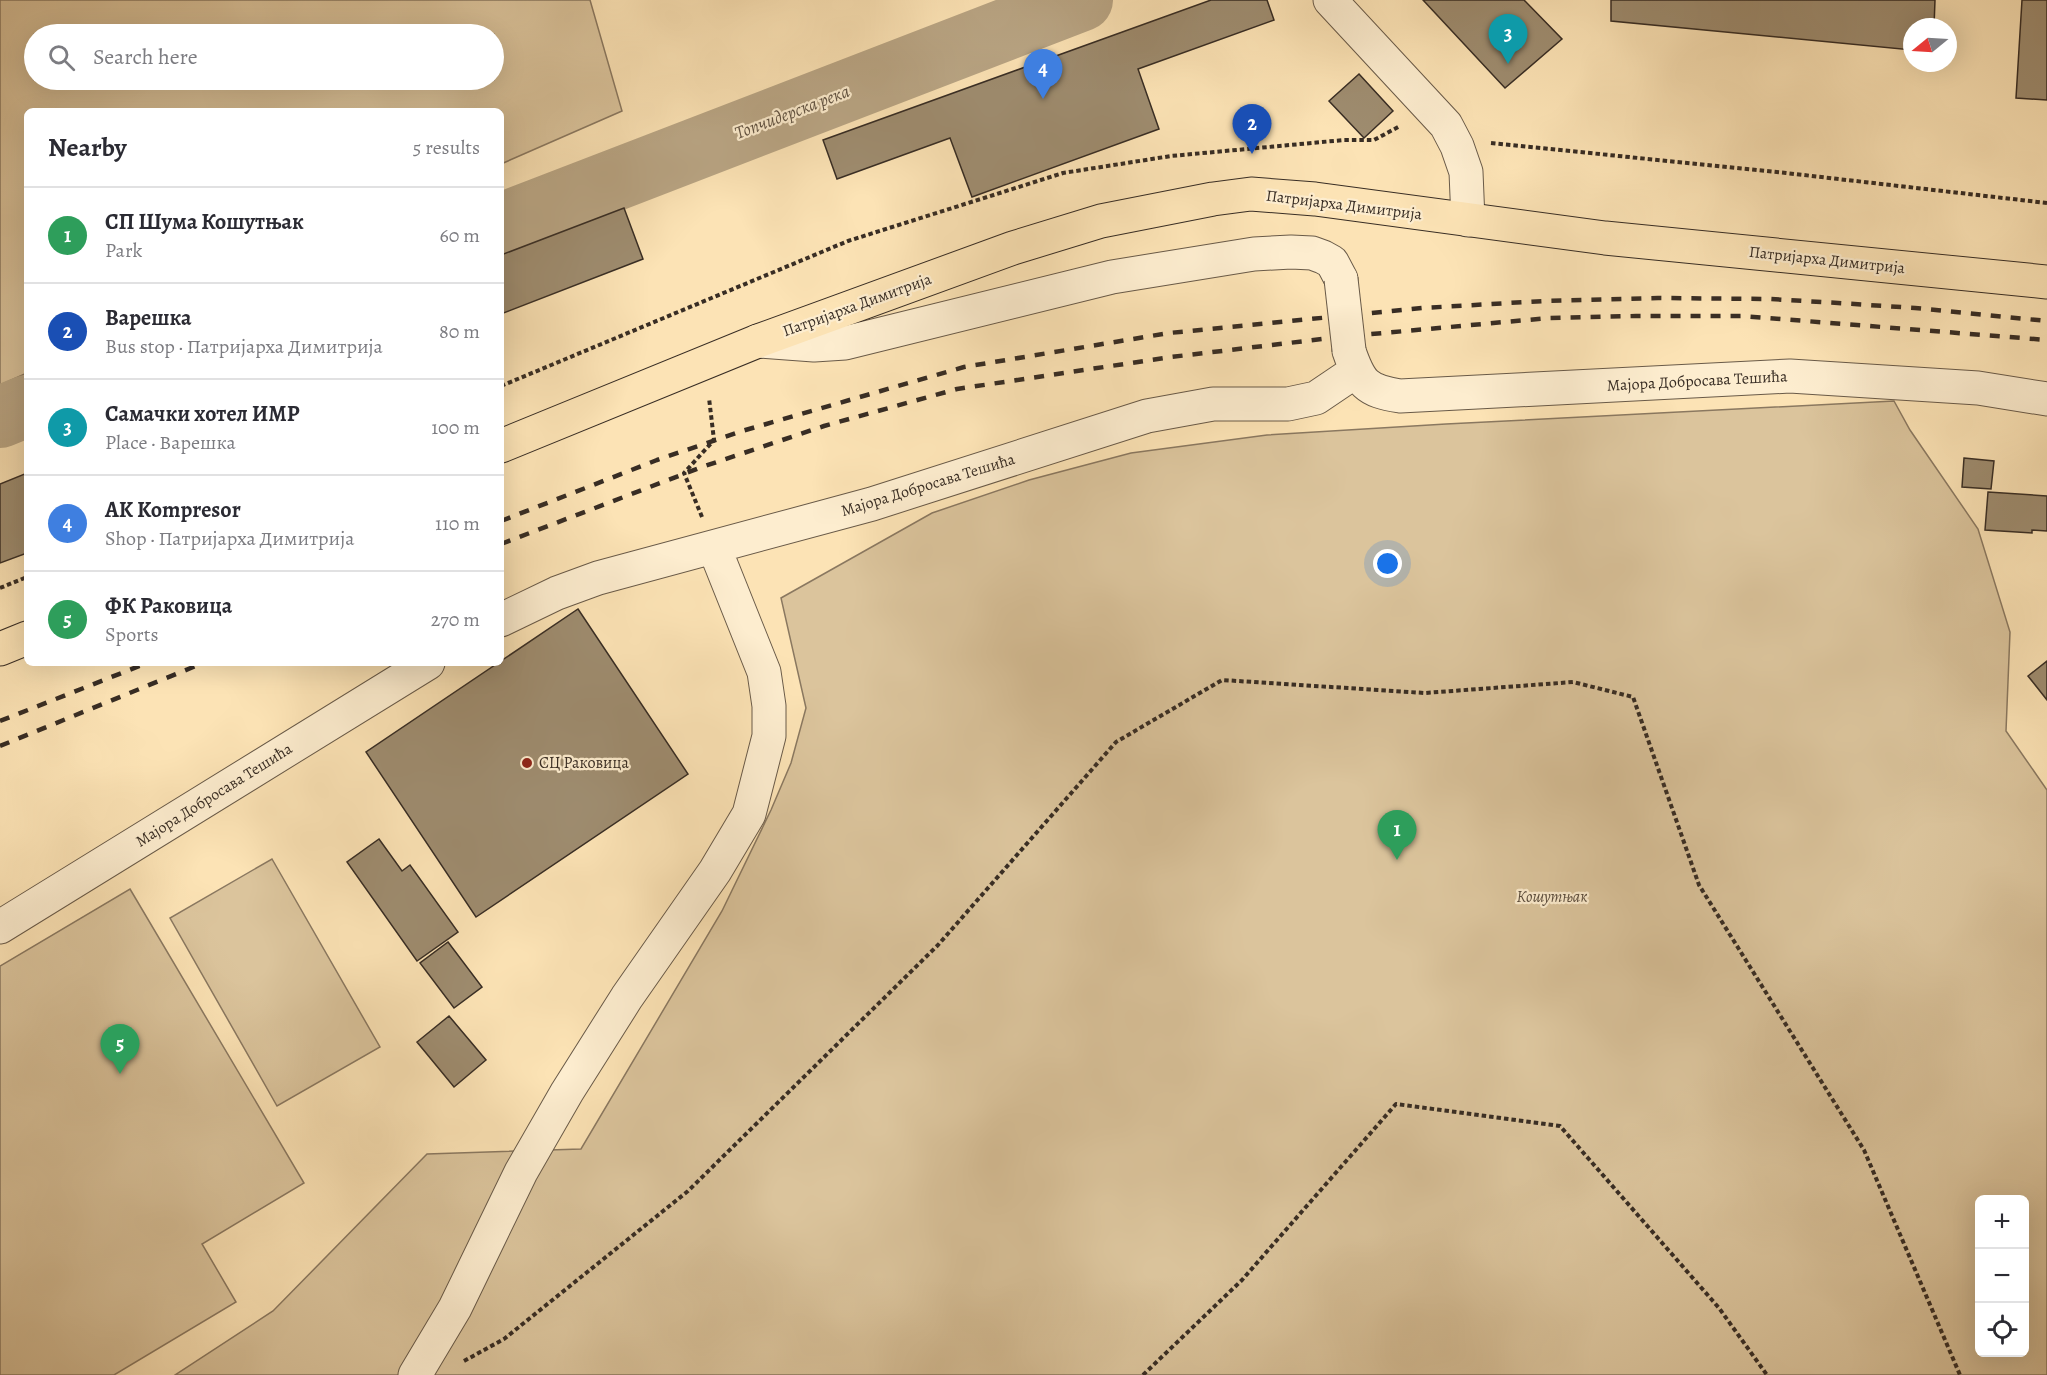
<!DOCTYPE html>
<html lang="en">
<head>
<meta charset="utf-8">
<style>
	:root { --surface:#fff; --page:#f7f7f7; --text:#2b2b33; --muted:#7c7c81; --line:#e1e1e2; --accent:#8f2418 }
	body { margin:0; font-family:Alegreya,serif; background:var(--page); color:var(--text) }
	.controls { position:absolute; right:18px; bottom:18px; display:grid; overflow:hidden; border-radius:9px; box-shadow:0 6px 24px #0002 }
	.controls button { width:54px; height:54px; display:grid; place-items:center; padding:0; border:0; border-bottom:2px solid var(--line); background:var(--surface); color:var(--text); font:30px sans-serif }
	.compass { position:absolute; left:1903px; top:18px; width:54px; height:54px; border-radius:50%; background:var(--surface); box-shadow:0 6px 24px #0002; rotate:252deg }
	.you { position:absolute; left:1388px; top:564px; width:21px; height:21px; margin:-15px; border:4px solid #fff; border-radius:50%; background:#1a73e8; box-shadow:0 0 0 9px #1a73e833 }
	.badge { display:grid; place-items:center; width:39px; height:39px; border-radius:50%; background:var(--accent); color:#fff; font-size:20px; font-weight:700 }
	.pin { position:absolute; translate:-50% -50px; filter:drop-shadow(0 2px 3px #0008) }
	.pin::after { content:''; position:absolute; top:32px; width:21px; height:18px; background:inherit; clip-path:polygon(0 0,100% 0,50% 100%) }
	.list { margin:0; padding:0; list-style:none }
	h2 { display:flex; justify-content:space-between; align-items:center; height:78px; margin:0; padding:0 24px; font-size:26px }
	h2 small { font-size:20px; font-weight:400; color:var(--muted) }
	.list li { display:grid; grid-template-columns:39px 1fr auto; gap:18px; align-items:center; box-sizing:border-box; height:96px; padding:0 24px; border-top:2px solid var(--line) }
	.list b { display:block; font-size:22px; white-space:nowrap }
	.list p { margin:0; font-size:20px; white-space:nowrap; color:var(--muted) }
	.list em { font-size:20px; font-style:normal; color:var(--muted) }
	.icon { flex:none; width:33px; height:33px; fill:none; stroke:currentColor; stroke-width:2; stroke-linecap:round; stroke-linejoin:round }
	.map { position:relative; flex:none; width:2047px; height:1375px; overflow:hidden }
	.search { position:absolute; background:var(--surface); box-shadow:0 6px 24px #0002; left:24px; top:24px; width:480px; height:66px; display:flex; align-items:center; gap:15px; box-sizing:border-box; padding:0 21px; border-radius:33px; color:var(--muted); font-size:22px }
	.panel { position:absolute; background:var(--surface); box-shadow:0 6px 24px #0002; left:24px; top:108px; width:480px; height:558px; border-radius:9px }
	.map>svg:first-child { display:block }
	.green { fill:#dbc49c; stroke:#8a7860; stroke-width:1.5; fill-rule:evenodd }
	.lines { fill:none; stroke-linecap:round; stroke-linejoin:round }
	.river { stroke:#b9a584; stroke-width:62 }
	.building { fill:#9e8c6f; stroke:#382d24; stroke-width:1.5 }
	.minor-casing { stroke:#695a48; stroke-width:35 }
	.major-casing { stroke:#382d24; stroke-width:35 }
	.path { stroke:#382d24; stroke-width:4; stroke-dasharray:4.5 3; stroke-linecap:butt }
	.minor { stroke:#fdedcf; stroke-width:33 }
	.major { stroke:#fce3b5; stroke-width:33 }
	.rail { stroke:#382d24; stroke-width:4.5; stroke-dasharray:10 10; stroke-linecap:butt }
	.minor-bridge-casing { stroke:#695a48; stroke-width:35; stroke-linecap:butt }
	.minor-bridge { stroke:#fdedcf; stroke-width:33 }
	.poi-dot { fill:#8f2418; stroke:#fdedcf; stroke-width:2 }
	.labels { text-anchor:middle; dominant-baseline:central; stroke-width:4.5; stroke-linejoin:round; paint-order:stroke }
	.street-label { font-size:16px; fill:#382d24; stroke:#fdedcf }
	.poi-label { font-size:16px; fill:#382d24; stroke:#fdedcf; text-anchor:start }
	.park-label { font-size:16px; font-style:italic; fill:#594b3c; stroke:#fdedcf }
	.water-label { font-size:18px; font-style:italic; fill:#5f5141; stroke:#fdedcf }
</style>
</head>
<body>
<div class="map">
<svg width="2047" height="1375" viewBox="0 0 2047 1375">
	<rect width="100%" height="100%" fill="#fce3b5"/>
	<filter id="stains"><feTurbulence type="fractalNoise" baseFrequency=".00333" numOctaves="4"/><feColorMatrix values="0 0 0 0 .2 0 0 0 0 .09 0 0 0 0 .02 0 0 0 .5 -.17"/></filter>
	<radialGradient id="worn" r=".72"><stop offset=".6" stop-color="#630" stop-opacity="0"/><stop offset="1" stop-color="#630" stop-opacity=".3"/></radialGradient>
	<path class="green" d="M0,0h590l32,111 -121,53v-53h-474v262l-27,12zM34,34h460v46h-460z
		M1894,401l16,29 68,99 32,103 -4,99 41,59v585h-1872l98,-64 154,-157 154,-5 141,-238 49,-101 20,-47 15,-55 -25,-110 151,-85 97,-33 102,-27 136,-18 179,-11zM1980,1200h44v152h-44z
		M272,859l108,188 -103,59 -107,-188z
		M130,889l174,294 -102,61 34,58 -122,73h-114v-409z"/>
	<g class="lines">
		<path class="river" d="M501,224l581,-224
			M0,417l27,-11"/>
	</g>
	<path class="building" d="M1211,0h56l7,20 -136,49 21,60 -187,68 -22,-59 -113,41 -14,-39z
		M1423,0h101l38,39 -57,49z
		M1611,0h324l-1,27h-22v23l-301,-29z
		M2022,0h25v100l-31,-2z
		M1359,74l34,37 -29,27 -35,-37z
		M624,208l19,51 -142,55v-59z
		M1964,458l30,3 -3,28 -29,-2z
		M27,473v80l-27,10v-79z
		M1988,492l59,4v35l-15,-1v3l-47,-3z
		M578,609l110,165 -212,143 -110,-165 132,-89h3v-2z
		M2047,661v39l-19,-24z
		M379,839l23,32 8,-6 48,67 -41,29 -70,-99z
		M448,942l34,45 -28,21 -34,-45z
		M449,1016l37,44 -32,27 -37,-45z"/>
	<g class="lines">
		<g class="minor-casing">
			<path id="minor" d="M1330,0l116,125 11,21 9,26 2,48
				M758,341l56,4 31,-2 267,-66 142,-23 37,-2 21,1 11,4 9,5 9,17
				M1349,351c11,32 17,40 51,45l390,-20 188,12 69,11
				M501,620l56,-27 41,-15 274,-74 275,-88 66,-12h75l28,-6 40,-27
				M0,927l428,-264
				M415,1375l40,-67 66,-136 46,-80 60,-95 88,-126 34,-57 20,-78v-30l-5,-34 -50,-125"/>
		</g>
		<g class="major-casing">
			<path id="major" d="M501,446l257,-105 255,-93 88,-27 112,-22 38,-5 64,5 290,39 442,44
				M0,649l27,-11"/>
		</g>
		<path class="path" d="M1491,143l295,30 261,30
			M501,386l347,-145 215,-68 108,-17 173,-16h30l26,-14
			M702,517l-18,-44 30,-33 -5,-42
			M0,588l27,-11
			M464,1361l40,-22 184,-148 250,-246 178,-203 106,-62 203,13 148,-11 60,15 66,188 165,265 96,225
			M1143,1375l99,-95 154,-176 164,22 159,182 48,67"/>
		<use href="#minor" class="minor"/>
		<use href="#major" class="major"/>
		<path class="rail" d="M501,521l156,-61 85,-29 222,-64 205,-34 253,-25 122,-7 114,-3 112,1 68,4 77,5 132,13
			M501,544l201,-77 122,-41 133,-37 214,-32 168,-20 210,-19 87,-2h106l305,24
			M0,721l147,-58
			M0,746l203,-83"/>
		<g class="minor-bridge-casing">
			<path id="minor-bridge" d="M1341,279l8,71"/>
		</g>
		<use href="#minor-bridge" class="minor-bridge"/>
	</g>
	<circle class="poi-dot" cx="527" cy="763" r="6"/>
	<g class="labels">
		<g class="street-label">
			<text transform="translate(1344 205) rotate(7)">Патријарха Димитрија</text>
			<text transform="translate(1827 260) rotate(6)">Патријарха Димитрија</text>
			<text transform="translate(857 305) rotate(-20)">Патријарха Димитрија</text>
			<text transform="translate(1697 381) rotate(-3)">Мајора Добросава Тешића</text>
			<text transform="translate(928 485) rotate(-17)">Мајора Добросава Тешића</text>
			<text transform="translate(214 795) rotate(-32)">Мајора Добросава Тешића</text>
		</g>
		<g class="poi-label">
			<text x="539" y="763">СЦ Раковица</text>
		</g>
		<g class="park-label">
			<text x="1552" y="897">Кошутњак</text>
		</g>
		<g class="water-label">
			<text transform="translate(792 112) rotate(-21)">Топчидерска река</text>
		</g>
	</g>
	<rect width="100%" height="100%" filter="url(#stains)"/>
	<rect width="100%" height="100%" fill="url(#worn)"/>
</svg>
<div class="controls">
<button>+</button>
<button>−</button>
<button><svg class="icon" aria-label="locate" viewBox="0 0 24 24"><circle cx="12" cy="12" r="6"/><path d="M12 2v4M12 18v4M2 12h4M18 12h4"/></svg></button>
</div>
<svg class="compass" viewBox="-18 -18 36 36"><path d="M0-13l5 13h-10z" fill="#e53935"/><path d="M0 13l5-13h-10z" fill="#7c7c81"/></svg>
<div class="you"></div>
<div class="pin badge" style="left:1397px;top:860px;background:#2e9e5b">1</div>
<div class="pin badge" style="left:1252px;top:154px;background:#1a4fb4">2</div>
<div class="pin badge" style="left:1508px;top:64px;background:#0f9aa8">3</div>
<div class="pin badge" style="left:1043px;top:99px;background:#3f7fe0">4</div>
<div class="pin badge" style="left:120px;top:1074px;background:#2e9e5b">5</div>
<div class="search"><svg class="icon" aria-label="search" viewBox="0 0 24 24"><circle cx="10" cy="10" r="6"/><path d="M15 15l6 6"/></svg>Search here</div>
<section class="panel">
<h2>Nearby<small>5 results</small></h2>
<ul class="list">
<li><span class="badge" style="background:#2e9e5b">1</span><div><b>СП Шума Кошутњак</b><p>Park</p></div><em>60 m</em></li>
<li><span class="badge" style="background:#1a4fb4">2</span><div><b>Варешка</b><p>Bus stop · Патријарха Димитрија</p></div><em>80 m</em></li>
<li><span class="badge" style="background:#0f9aa8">3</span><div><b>Самачки хотел ИМР</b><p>Place · Варешка</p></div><em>100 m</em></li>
<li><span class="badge" style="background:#3f7fe0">4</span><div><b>AK Kompresor</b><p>Shop · Патријарха Димитрија</p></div><em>110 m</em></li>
<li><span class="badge" style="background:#2e9e5b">5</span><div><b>ФК Раковица</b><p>Sports</p></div><em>270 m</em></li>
</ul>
</section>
</div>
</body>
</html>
